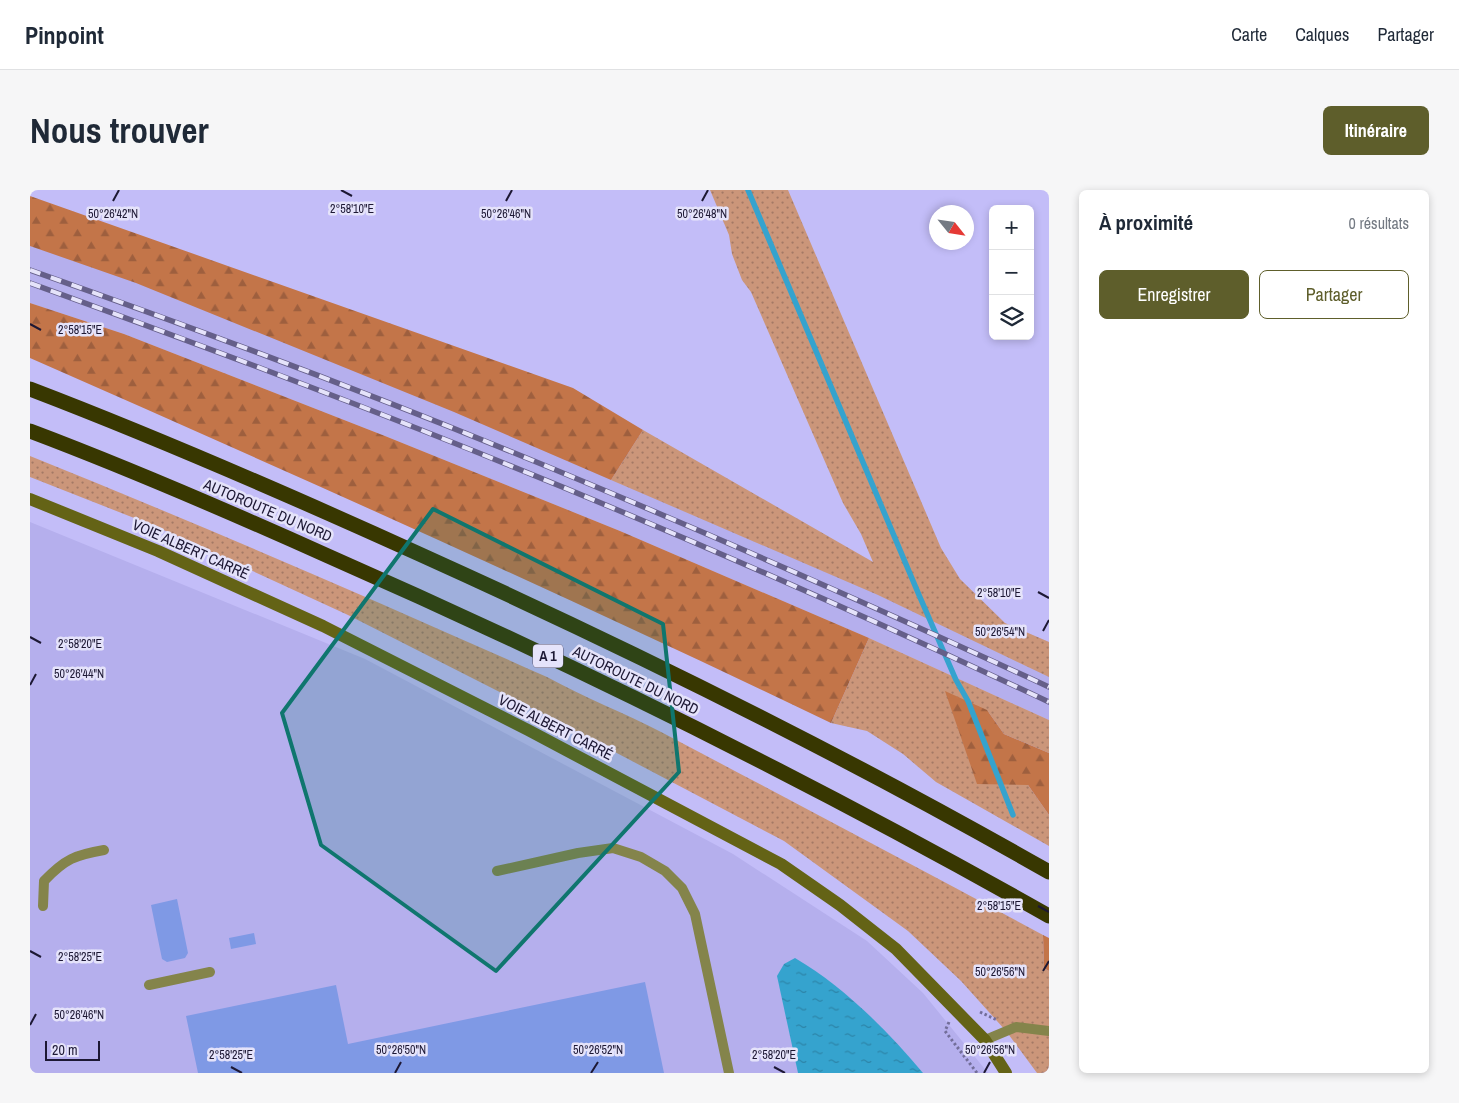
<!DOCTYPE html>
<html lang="fr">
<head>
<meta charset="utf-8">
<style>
	:root { --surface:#fff; --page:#f6f6f7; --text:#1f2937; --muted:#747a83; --line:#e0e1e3; --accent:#5e5e2b }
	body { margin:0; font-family:"Archivo Narrow",sans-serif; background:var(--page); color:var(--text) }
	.controls { position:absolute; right:15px; top:15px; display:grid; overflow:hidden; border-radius:8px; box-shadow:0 2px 8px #0003 }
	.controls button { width:45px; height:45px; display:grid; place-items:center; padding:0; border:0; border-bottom:1px solid var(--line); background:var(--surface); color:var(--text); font:25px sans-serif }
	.compass { position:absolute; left:899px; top:15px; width:45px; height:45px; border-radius:50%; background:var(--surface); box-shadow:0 2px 8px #0003; rotate:120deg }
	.scale { position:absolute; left:15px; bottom:12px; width:55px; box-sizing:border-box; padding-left:5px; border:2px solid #1d1834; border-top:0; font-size:14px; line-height:18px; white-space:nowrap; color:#1d1834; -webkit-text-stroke:4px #e5e3fa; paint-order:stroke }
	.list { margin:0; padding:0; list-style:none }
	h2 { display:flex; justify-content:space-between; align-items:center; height:65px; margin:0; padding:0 20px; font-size:21px }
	h2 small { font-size:16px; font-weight:400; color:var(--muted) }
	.actions { display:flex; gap:10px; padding:15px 20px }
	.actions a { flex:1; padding:11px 0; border:1px solid var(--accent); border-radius:8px; text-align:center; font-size:18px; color:var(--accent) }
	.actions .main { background:var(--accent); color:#fff }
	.icon { flex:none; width:28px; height:28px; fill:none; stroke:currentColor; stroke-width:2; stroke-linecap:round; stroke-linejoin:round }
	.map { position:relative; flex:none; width:1019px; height:883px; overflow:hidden; border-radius:8px }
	header { display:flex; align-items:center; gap:30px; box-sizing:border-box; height:70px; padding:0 25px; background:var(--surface); border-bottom:1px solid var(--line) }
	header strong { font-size:24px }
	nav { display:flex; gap:28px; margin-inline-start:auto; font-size:18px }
	.intro { display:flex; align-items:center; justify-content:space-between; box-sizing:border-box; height:120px; padding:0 30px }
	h1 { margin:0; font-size:35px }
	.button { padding:12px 22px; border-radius:8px; background:var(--accent); color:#fff; font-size:18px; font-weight:700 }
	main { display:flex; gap:30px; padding:0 30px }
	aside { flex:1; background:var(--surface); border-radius:8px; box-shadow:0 2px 8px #0003 }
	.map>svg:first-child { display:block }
	.built { fill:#b5afed }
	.grass { fill:url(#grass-dots) }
	.forest { fill:url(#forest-firs) }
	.water { fill:url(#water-ripples) }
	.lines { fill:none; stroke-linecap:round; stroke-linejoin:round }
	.stream { stroke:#35a3ce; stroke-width:5.5 }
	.building { fill:#7f99e5 }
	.path { stroke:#736e9a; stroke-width:3; stroke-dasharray:2.5 2.5; stroke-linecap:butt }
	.lane { stroke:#84844b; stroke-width:10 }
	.secondary { stroke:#646316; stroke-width:12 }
	.highway { stroke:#383701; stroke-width:15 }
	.rail-casing { stroke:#655f89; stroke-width:5.5 }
	.rail { stroke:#e5e3fa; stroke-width:4; stroke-dasharray:11; stroke-linecap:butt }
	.marked { fill:#0f766e; fill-opacity:0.2; stroke:#0f766e; stroke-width:4; stroke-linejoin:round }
	.ticks { fill:none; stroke:#1d1834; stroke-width:2 }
	.labels { text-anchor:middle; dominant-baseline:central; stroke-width:5; stroke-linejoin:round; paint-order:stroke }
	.shield { fill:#e5e3fa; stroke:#59556f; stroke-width:1 }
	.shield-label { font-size:14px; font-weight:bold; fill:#1d1834 }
	.street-label { font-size:15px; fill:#1d1834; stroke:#e5e3fa }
	.ticks-label { font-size:12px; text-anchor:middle; fill:#1d1834; stroke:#e5e3fa; stroke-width:5; stroke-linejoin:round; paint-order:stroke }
</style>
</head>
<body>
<header>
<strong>Pinpoint</strong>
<nav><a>Carte</a><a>Calques</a><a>Partager</a></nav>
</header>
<div class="intro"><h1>Nous trouver</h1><a class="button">Itinéraire</a></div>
<main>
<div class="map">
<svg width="1019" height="883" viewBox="0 0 1019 883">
	<defs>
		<pattern id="grass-dots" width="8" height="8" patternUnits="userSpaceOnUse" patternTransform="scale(1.25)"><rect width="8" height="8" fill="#cb967a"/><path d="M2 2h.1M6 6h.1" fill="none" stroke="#a47965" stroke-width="1.8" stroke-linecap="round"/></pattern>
		<pattern id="forest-firs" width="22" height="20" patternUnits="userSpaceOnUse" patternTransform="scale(1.25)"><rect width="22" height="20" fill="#c37549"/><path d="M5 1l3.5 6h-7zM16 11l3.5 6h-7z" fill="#9e5f3e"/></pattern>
		<pattern id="water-ripples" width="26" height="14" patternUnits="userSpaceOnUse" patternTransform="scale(1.25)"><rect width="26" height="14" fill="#35a3ce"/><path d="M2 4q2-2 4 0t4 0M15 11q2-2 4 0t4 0" fill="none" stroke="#2c84a8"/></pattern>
	</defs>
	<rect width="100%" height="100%" fill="#c3bdf8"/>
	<path class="built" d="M0,38l1019,414v78l-180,-82 -249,-107 -235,-95 -261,-102 -94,-31z
		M0,332l335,137 368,195 134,87 56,52 65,80h-958z"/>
	<path class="grass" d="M680,0h78l153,358 19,31 45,44 44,19v35l-171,-82 -267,-115 32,-50 230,132 -12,-28 -18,-31 -92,-211 -9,-12 -10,-26 -3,-19z
		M0,266c174,70 346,145 517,221 38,21 78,36 116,56 127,67 254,134 380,202l1,33 5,3v102h-12l-31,-42 -45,-50 -53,-50 -124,-90 -249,-131 -187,-95 -191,-88 -127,-50z
		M839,448l180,82v33l-45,-19 -17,-24 41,75 21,30v31l-113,-64 -33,-28 -36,-23 -36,-8z"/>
	<path class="forest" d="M0,6l543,192 70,42 -32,50 -157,-68 -318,-129 -106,-37z
		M0,113l94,31 261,102 235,95 249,107 -38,85c-264,-127 -533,-247 -801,-365z
		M915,501l42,19 17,24 45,19v62l-21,-30 -51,-1z
		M1013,745l6,3v33l-5,-3z"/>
	<path class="water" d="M765,768c48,28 93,73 128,115h-125l-21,-97 7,-12z"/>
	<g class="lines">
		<path class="stream" d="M718,0l171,405 37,85 12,21 45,114"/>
	</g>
	<path class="building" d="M147,709l11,54 -3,5 -18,4 -5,-3 -11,-54z
		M224,743l2,11 -25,5 -2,-11z
		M615,792l19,91h-466l-12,-57 150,-31 12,59z"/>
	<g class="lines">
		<path class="path" d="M950,822l17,8
			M919,832l-4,9 32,42"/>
		<path class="lane" d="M467,681l81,-18 35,-5 28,9 24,14 17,17 13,26 34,159
			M13,716l1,-25c21,-22 31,-26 60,-31
			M119,795l61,-13
			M955,850l31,-13 33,4"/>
		<path class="secondary" d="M0,309l128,52 165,75 205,104 253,134 59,41 56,44 89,91 21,33"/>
		<path class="highway" d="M0,199c131,50 259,106 387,164 215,97 427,202 632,319
			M0,241c101,38 200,81 298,125 246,108 487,228 721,360"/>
		<g class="rail-casing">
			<path id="rail" d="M0,80c162,57 323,117 482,182 181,74 359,153 537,235
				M0,93c160,58 319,117 476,181 183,74 364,154 543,238"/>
		</g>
		<use href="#rail" class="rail"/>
	</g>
	<path class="marked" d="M403,319l230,115 16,148 -183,199 -175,-126 -39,-132z"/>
	<path class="ticks" d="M311,0l11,6M83,11l6,-11M476,11l6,-11M672,11l6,-11M0,134l11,6M1008,402l11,6M1013,441l6,-11M0,447l11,6M0,495l6,-11M1008,716l11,6M0,761l11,6M1013,781l6,-10M0,835l6,-11M201,877l11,6M744,877l11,6M365,883l6,-11M561,883l7,-11M954,883l6,-11"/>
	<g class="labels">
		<rect class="shield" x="503" y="454.5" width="30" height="23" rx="4"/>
		<g class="shield-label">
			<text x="518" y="466">A 1</text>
		</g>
		<g class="street-label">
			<text transform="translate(238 320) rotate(23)">AUTOROUTE DU NORD</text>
			<text transform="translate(161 359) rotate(24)">VOIE ALBERT CARRÉ</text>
			<text transform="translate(606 490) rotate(26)">AUTOROUTE DU NORD</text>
			<text transform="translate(526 537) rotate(27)">VOIE ALBERT CARRÉ</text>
		</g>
	</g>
	<g class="ticks-label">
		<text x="322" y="23">2°58'10"E</text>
		<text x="83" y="28">50°26'42"N</text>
		<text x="476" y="28">50°26'46"N</text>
		<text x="672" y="28">50°26'48"N</text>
		<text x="50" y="144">2°58'15"E</text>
		<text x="969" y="407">2°58'10"E</text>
		<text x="970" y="446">50°26'54"N</text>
		<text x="50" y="458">2°58'20"E</text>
		<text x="49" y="488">50°26'44"N</text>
		<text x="969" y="720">2°58'15"E</text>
		<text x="50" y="771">2°58'25"E</text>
		<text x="970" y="786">50°26'56"N</text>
		<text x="49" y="829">50°26'46"N</text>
		<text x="371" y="864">50°26'50"N</text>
		<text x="568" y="864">50°26'52"N</text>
		<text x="960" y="864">50°26'56"N</text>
		<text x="201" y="869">2°58'25"E</text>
		<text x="744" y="869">2°58'20"E</text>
	</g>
</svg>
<div class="controls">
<button>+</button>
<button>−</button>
<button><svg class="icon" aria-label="layers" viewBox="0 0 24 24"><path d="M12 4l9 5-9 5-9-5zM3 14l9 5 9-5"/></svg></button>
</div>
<svg class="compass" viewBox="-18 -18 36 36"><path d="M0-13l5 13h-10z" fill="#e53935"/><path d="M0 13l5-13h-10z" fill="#747a83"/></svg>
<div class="scale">20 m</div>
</div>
<aside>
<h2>À proximité<small>0 résultats</small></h2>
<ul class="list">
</ul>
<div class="actions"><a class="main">Enregistrer</a><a>Partager</a></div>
</aside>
</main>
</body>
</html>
